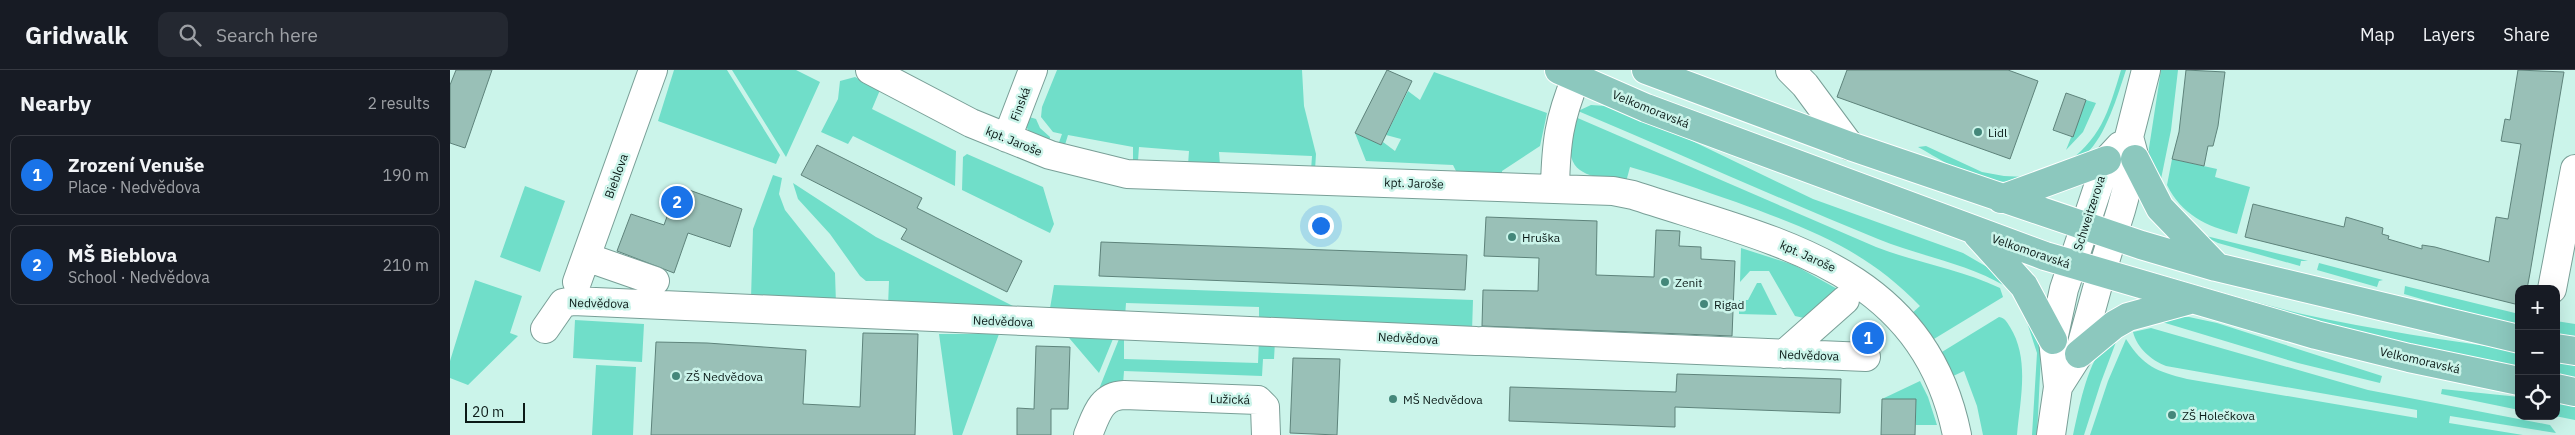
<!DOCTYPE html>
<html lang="en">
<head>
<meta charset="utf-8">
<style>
	:root { --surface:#171b24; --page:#242831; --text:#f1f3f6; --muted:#9ea1a6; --line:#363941; --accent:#1a73e8 }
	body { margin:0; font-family:"IBM Plex Sans",sans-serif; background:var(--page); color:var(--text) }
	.controls { position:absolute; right:15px; bottom:15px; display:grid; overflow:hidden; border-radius:10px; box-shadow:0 5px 20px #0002 }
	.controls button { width:45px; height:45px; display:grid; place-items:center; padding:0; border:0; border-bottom:1px solid var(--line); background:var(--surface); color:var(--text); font:25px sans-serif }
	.scale { position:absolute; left:15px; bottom:12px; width:60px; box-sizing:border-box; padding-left:5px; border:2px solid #0b1a17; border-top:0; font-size:14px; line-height:18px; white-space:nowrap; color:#0b1a17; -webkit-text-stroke:4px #cbf4ea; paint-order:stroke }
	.you { position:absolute; left:870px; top:155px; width:18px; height:18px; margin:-12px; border:4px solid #fff; border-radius:50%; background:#1a73e8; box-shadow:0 0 0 8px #1a73e833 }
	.badge { display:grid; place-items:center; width:32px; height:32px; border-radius:50%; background:var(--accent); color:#fff; font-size:16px; font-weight:700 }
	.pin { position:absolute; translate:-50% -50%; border:2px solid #fff; box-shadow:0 1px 5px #0006 }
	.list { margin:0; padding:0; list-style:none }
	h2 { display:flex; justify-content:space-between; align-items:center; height:65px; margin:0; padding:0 20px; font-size:21px }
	h2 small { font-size:16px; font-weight:400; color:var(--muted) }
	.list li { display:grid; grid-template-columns:32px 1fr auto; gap:15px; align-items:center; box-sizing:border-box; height:80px; margin:0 10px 10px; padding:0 10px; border:1px solid var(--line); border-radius:10px }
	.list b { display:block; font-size:19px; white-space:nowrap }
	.list p { margin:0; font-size:16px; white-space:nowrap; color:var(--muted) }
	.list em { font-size:16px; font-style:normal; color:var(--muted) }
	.icon { flex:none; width:28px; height:28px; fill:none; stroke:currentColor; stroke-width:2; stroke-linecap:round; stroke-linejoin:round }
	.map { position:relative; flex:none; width:2125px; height:365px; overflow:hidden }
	header { display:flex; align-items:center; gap:30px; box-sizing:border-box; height:70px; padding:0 25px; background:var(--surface); border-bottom:1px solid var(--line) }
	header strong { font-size:24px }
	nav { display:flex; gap:28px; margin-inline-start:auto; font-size:18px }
	.search { width:350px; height:45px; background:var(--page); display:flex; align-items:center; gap:12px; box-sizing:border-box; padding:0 18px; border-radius:10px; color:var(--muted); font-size:19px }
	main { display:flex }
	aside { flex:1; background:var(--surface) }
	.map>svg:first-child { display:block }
	.green { fill:#70dec9 }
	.building { fill:#99c0b7; stroke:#5e837b }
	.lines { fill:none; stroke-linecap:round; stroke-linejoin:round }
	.minor-casing { stroke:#799f97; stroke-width:30 }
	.major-casing { stroke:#fff; stroke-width:30 }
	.minor { stroke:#fff; stroke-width:28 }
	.major { stroke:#8cc8be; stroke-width:28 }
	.poi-dot { fill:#44877a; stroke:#cbf4ea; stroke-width:2 }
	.labels { text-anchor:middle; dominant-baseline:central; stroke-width:5; stroke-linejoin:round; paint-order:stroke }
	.street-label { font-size:12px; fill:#0b1a17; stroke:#cbf4ea }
	.poi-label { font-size:12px; fill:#0b1a17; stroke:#cbf4ea; text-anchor:start }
</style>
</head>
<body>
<header>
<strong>Gridwalk</strong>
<div class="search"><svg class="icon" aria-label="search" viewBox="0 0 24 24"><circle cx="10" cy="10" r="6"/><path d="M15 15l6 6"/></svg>Search here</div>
<nav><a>Map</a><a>Layers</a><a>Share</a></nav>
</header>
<main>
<aside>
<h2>Nearby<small>2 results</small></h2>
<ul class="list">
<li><span class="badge">1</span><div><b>Zrození Venuše</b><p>Place · Nedvědova</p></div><em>190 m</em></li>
<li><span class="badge">2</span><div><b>MŠ Bieblova</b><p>School · Nedvědova</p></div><em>210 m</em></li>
</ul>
</aside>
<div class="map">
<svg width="2125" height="365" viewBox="0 0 2125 365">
	<rect width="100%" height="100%" fill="#cbf4ea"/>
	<path class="green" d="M224,0h53l53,85 -4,9 -118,-43z
		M282,0h64l24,12 -34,75z
		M607,0h245l2,36 12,48 -1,16h-4l1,-14 -93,-4 1,13h-32l1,-14 -50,-4 -1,14h-5v-14l-65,-12 -4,13h-7l5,-14 -9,-2 -12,-15 1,-10z
		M1671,0h5c-8,24 -20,66 -40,84 -6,5 -16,8 -24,12 39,-26 46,-53 59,-96z
		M1711,0h17l-7,60 -11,54 -11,-22v-14z
		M984,2l113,41 -7,33 -38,25v6l-44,-2 -5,-10 -87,-4 -11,-28 26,12 2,-3 12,9 6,-12 -15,-4 22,-44 12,9z
		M405,7l25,13 -8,19 84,42 -1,35 -102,-50 -5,8 -27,-12 17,-33 2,-18z
		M1636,30l10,3 -13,29 -17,18z
		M1141,35l15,1 78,31 129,62 150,54 31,18 11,15c-39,-23 -86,-30 -127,-47 -101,-41 -200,-86 -300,-128z
		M576,46l10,3 4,9 10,9 -1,8c-13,-8 -26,-12 -23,-29z
		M1123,46l303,131c41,16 84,22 124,41l3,9 -74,45 -19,-27 10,-9c-55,-57 -111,-77 -184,-104 -35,-12 -70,-25 -106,-35l-4,15c-51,-7 -63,-11 -53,-66z
		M1476,76l56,26 22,4 22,1c-35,16 -78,-13 -108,-30z
		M517,84l76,33 11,37 -4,9 -88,-43 1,-33z
		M1722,89l45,10 -2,8 35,10 -13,47c-31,-8 -55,-19 -70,-49z
		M323,105l9,3 -3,16 6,16 50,63 1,31 -85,-5 2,-70z
		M343,113l83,54 139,70 -127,-1 1,-25h-23l-6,-5 -30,-42 -32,-35z
		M75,116l40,15 -25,71 -40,-15z
		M1752,165l106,26h-7l-1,5 -82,-23z
		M1291,178l53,17 47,26 -28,29 -18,-4 -26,-45h-19l-10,11z
		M1869,193l64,17 -4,1 -2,6 -60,-17z
		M1691,199c54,15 107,32 161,45 72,16 144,26 217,37v18l-179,-40 -202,-59z
		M25,210l47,16 -12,37 8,3 -50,49 -18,-7v-17z
		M1307,213h4l16,32 -38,-1v-14h9z
		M604,215l419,15 -1,31 -213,-8v-16l-133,-4 -1,14 -76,-3z
		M1955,216l114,28v13l-115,-33z
		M1573,240l16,30 2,14 -4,81h-5l5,-82z
		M1549,247c6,1 8,5 11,10 20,32 10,73 7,108h-34l-6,-29 -13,-35 -13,6 -14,-22z
		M1715,247h24l28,6 165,53 -2,7 -82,-20 -146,-44z
		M125,250l69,4 -2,38 -69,-4z
		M2106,251l19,3v14l-19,-4z
		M1701,258l217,62 182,35 6,8 -106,-17 -1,7 74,12h-433l18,-54 18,-42c18,28 30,32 61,40l230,39v-8l-251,-44c-15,-6 -29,-18 -33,-34z
		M614,262l51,2 -16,39z
		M489,264h60l-37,101h-9z
		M671,264h3v25l134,4 1,-23 16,1 -1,18h-11l-1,17 -138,-5 -1,14 -21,7 -3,-3z
		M1669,264l-18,48 -17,53h-11c6,-26 13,-68 31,-89 4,-4 10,-8 15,-12z
		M2106,288l19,3v17l-19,-3z
		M146,295l40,2 -3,68h-41z
		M1470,311l8,16 9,28h-21v-26h-34z
		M1992,319l77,8v13l-78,-16z
		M2106,333l19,2v15l-20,-4z"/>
	<path class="building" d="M6,0h36l-27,78 -15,-5v-58z
		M937,0l25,11 -31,64 -26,-12z
		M1397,0h161l30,11 -28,78 -173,-62z
		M1736,0l39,2 -7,54 -5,20h-5l-4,20 -32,-7 7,-27z
		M2068,0l46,2 -34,201 -3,16h-8v16l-274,-68 8,-33 91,23 2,-10 37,11 -1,6 7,2 -1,3 34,10v-4l13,2 54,15 7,-45 12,2 13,-75 -20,-3 4,-22 5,1z
		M1616,23l20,7 -13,37 -20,-7z
		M367,75l105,53 -5,10 105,53 -15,31 -106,-53 6,-10 -106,-54z
		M228,116l64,23 -12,38 -42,-14 -14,40 -57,-22 14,-37 33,11z
		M1036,147l111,4 -1,54 58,2 2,-47 24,1 -1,15 22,1v12l34,2 -3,75 -250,-10 1,-36 55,1 1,-33 -55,-2z
		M651,172l366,13 -2,35 -366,-14z
		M1414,255h8l4,3 4,8 -4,9 -9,-4h-11l1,-10z
		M413,263l55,1 -3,101h-264l5,-93 51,1 99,7 -3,54 57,3z
		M586,276l34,1 -2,62h-17v26h-34v-27l17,1z
		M843,288l47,1 -3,76 -47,-2z
		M1227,304l164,5 -1,34 -165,-6v20l-166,-6 1,-34 166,5z
		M1432,329h34l-1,36h-34z"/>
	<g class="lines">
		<g class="minor-casing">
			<path id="minor" d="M420,0l101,53 79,32 77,19 486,17 20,4c139,46 290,71 324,240
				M1340,0l15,15 45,61
				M557,68l26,-68
				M1105,117c1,-44 4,-68 21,-109
				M136,187l69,24
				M127,212l76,-212
				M2102,219l23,-120
				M95,259l18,-26 10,-2 903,40
				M1032,271l384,16
				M1334,284l61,-54
				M1608,317l21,-33 22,-80 20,-64 14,-51 -6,-22 17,-67
				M638,365c8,-19 12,-39 36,-40l134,5 7,7 1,28
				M1601,365l7,-48 -5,-47 11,-51 43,-129 13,-14"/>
		</g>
		<g class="major-casing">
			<path id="major" d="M1109,0l87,38 399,148 271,79 93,23 110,23
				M1196,0l204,76 291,99 75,22 303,72
				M1685,89l25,49 54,56
				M1551,129l106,-39
				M1527,164l47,52 29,54
				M2106,278l19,3
				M1629,284l35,-29 14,-8 62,-17
				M2106,318l19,4"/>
		</g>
		<use href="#minor" class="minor"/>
		<use href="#major" class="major"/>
	</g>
	<g class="poi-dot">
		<circle cx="1528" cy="62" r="5"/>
		<circle cx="1062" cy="167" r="5"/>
		<circle cx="1215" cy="212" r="5"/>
		<circle cx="1254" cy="234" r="5"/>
		<circle cx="226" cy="306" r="5"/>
		<circle cx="943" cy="329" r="5"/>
		<circle cx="1722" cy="345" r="5"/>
	</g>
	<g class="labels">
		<g class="street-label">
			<text transform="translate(570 34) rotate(-69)">Finská</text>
			<text transform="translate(1201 39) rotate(22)">Velkomoravská</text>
			<text transform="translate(564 71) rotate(22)">kpt. Jaroše</text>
			<text transform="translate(166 106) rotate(-70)">Bieblova</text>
			<text transform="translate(964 113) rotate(2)">kpt. Jaroše</text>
			<text transform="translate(1639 143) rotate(-72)">Schweitzerova</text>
			<text transform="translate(1581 181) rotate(19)">Velkomoravská</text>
			<text transform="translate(1358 186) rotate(24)">kpt. Jaroše</text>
			<text transform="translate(149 233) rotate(1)">Nedvědova</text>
			<text transform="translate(553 251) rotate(2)">Nedvědova</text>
			<text transform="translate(958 268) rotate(3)">Nedvědova</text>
			<text transform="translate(1359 285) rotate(2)">Nedvědova</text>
			<text transform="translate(1970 290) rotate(13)">Velkomoravská</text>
			<text transform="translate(780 329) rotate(2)">Lužická</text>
		</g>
		<g class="poi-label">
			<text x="1538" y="62">Lidl</text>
			<text x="1072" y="167">Hruška</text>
			<text x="1225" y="212">Zenit</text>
			<text x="1264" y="234">Rigad</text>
			<text x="236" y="306">ZŠ Nedvědova</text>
			<text x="953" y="329">MŠ Nedvědova</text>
			<text x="1732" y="345">ZŠ Holečkova</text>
		</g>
	</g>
</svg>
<div class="controls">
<button>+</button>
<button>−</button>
<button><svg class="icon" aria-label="locate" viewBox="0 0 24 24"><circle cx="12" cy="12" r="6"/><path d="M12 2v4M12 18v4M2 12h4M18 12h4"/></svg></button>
</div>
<div class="scale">20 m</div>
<div class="you"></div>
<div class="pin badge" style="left:1418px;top:268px">1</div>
<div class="pin badge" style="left:227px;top:132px">2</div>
</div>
</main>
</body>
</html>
